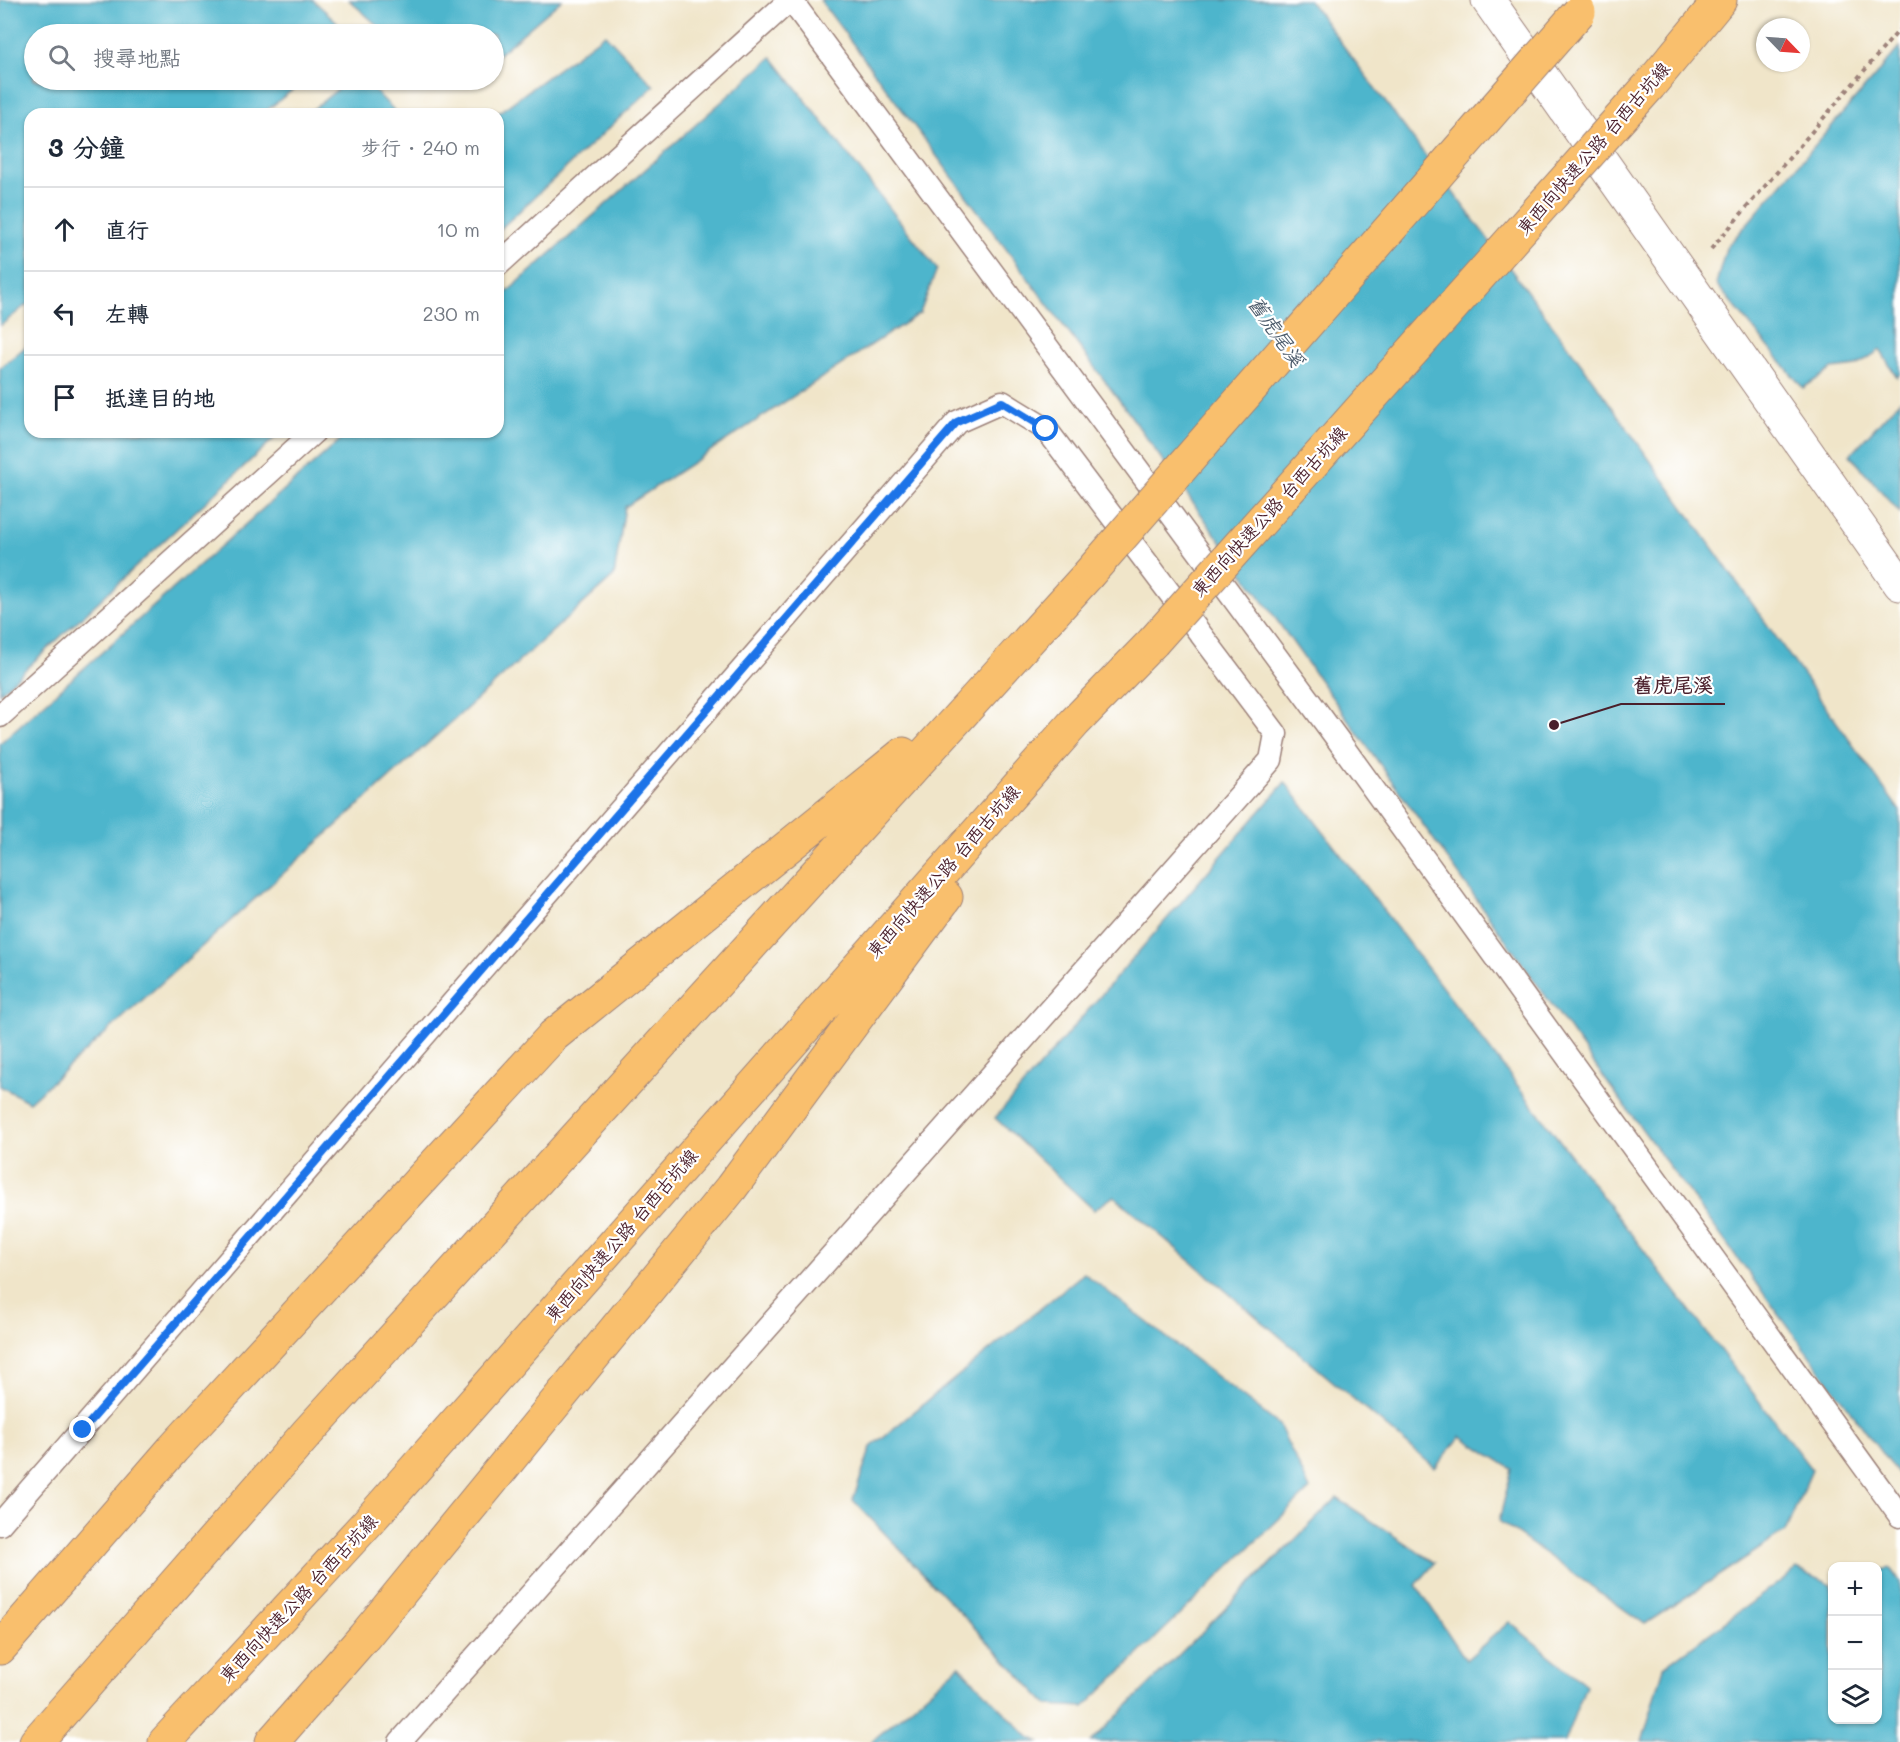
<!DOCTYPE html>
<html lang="zh-TW">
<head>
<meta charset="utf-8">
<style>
	:root { --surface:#fff; --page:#f2f2f3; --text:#1f2937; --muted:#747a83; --line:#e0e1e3 }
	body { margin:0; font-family:Mali,"LXGW WenKai TC",sans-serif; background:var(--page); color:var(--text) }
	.controls { position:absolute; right:18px; bottom:18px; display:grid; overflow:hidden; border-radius:12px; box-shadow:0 2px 4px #0004 }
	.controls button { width:54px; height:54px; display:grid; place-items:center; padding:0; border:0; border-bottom:2px solid var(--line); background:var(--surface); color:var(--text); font:30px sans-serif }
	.compass { position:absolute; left:1756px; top:18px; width:54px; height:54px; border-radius:50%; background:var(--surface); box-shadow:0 2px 4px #0004; rotate:115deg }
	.stop { position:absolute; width:18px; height:18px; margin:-14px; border:4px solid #1a73e8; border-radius:50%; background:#fff }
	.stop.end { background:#1a73e8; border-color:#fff; box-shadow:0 2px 6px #0008 }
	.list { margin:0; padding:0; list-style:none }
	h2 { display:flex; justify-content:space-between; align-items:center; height:78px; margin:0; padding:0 24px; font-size:26px }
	h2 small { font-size:20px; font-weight:400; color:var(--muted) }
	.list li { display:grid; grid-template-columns:39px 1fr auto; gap:18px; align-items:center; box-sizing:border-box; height:84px; padding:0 24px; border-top:2px solid var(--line) }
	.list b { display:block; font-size:22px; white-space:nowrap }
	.list em { font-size:20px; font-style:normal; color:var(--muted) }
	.icon { flex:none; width:33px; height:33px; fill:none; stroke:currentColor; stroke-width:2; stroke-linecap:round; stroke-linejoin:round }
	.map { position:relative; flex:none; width:1900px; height:1742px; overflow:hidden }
	.search { position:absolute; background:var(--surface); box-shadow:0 2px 4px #0004; left:24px; top:24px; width:480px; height:66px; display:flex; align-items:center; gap:15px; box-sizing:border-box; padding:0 21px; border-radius:33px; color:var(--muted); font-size:22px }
	.panel { position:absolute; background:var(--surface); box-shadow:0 2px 4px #0004; left:24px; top:108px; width:480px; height:330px; border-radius:18px }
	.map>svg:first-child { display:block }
	.water { fill:#4eb5cc; stroke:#4c6a7c; stroke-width:1.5 }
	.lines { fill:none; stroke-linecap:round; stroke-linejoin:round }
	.service-casing { stroke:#9d827a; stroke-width:25 }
	.minor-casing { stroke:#9d827a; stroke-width:35 }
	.trunk-casing { stroke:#9d827a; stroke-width:35 }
	.path { stroke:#9d827a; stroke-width:4; stroke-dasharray:4.5 4.5; stroke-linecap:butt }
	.service { stroke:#fff; stroke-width:22 }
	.minor { stroke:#fff; stroke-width:33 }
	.trunk { stroke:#f9bf6d; stroke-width:33 }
	.trunk-bridge-casing { stroke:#9d827a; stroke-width:35; stroke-linecap:butt }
	.trunk-bridge { stroke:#f9bf6d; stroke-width:33 }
	.route { stroke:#1a73e8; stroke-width:8 }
	.labels { text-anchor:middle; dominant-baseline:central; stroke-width:4.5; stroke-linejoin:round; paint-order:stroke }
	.street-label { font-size:18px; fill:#4a1f2b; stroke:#fff }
	.water-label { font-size:20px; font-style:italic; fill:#4c5b6b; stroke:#fff }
	.leader { fill:none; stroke:#4a1f2b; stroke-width:2 }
	.callout-dot { fill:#4a1f2b; stroke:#fff; stroke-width:2 }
	.callout-label { font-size:20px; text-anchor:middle; font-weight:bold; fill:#4a1f2b; stroke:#fff; stroke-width:4.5; stroke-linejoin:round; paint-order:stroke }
</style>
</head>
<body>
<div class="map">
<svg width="1900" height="1742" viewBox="0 0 1900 1742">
	<rect width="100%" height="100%" fill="#fff"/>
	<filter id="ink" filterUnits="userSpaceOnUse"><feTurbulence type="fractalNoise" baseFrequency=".0167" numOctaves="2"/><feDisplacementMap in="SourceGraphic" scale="12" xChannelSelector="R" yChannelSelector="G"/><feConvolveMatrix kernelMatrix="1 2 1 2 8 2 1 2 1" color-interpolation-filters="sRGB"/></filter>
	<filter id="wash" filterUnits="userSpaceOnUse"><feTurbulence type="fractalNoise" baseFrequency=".008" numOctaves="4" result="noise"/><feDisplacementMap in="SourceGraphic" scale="24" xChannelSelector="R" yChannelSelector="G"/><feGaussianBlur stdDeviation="1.35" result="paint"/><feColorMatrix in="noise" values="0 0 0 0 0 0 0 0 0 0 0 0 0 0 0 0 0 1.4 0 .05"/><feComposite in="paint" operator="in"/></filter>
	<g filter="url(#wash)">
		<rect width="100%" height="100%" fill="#f0e5c9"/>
		<path class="water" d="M0,0h313l23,21 8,13h-310v46h271l-43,34h-232v188l-30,24z
			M349,0h213l-68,58v-24h-107z
			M820,0h489l271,362 320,449v667l-298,-403 -474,-663z
			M605,34l49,52 -156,145 -1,-117z
			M1900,47v327l-3,3 -17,-27 -24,16 -24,3 -29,19 -87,-104 10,-36z
			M772,57l165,212 -17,44 -295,194 -11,69 -585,526 -29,-16v-343l349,-311h149v-132z
			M349,80h15l34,34h-91z
			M30,343v89h251l-281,261v-325z
			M1900,400v113l-50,-58z
			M1285,782l527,688 -27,62 -140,92 -146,-103 13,-52 -51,-33 -26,32 -321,-272 -20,14 -99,-92z
			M1084,1273l195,152 31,64 -226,218 -36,-2 -195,-205 18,-53z
			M1337,1498l98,65 -19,22 50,75 43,-38 77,63 -22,57h-473z
			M1890,1568l10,14v160h-258l22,-75 133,-98 35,16v135h46v-149z
			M959,1666l70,71 12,5h-170z"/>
	</g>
	<g filter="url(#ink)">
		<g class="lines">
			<g class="service-casing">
				<path id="service" d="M791,0l547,740 562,776
					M498,265l292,-265
					M0,716l314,-284
					M0,1524l957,-1102 45,-20 44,27 230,305 -5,26 -871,982"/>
			</g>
			<g class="minor-casing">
				<path id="minor" d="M1488,0l412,584"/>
			</g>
			<g class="trunk-casing">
				<path id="trunk" d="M1650,85l70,-85
					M0,1648l173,-199 380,-413 350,-282
					M36,1742l272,-310 779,-856
					M165,1742l202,-219 708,-801 78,-80
					M272,1742l92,-105 367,-449 215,-291"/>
			</g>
			<path class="path" d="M1711,249l189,-220"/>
			<use href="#service" class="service"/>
			<use href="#minor" class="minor"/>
			<use href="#trunk" class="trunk"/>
			<g class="trunk-bridge-casing">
				<path id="trunk-bridge" d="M1087,576l492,-564
					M1153,642l497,-557"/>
			</g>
			<use href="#trunk-bridge" class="trunk-bridge"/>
		</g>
	</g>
	<g class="lines" filter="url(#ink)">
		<path class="route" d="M83,1430l874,-1008 45,-20 44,27"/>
	</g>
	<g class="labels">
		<g class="street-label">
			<text transform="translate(1593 148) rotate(-49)">東西向快速公路 台西古坑線</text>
			<text transform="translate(1269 511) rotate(-48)">東西向快速公路 台西古坑線</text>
			<text transform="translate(943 871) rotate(-49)">東西向快速公路 台西古坑線</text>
			<text transform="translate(621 1235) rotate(-49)">東西向快速公路 台西古坑線</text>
			<text transform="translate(298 1598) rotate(-47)">東西向快速公路 台西古坑線</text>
		</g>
		<g class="water-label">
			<text transform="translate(1277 331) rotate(55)">舊虎尾溪</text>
		</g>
	</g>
	<path class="leader" d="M1554 725L1621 704H1725"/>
	<circle class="callout-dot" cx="1554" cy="725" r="6"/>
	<g class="callout-label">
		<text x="1673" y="692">舊虎尾溪</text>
	</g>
</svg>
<div class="controls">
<button>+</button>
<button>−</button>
<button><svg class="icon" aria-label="layers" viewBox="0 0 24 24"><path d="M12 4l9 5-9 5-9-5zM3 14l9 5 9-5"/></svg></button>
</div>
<svg class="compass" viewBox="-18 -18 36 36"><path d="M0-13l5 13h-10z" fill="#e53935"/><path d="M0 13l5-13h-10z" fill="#747a83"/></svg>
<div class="stop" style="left:1046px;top:429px"></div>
<div class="stop end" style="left:83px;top:1430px"></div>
<div class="search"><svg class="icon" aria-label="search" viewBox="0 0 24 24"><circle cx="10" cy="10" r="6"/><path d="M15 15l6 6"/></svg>搜尋地點</div>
<section class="panel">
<h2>3 分鐘<small>步行 · 240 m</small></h2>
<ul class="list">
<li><svg class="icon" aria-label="ahead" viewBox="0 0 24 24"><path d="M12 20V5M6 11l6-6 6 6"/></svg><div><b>直行</b></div><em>10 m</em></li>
<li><svg class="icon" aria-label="left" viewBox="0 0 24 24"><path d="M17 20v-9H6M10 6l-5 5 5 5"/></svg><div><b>左轉</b></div><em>230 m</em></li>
<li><svg class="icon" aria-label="arrive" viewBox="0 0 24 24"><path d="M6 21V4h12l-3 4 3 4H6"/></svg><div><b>抵達目的地</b></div></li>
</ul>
</section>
</div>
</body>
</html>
